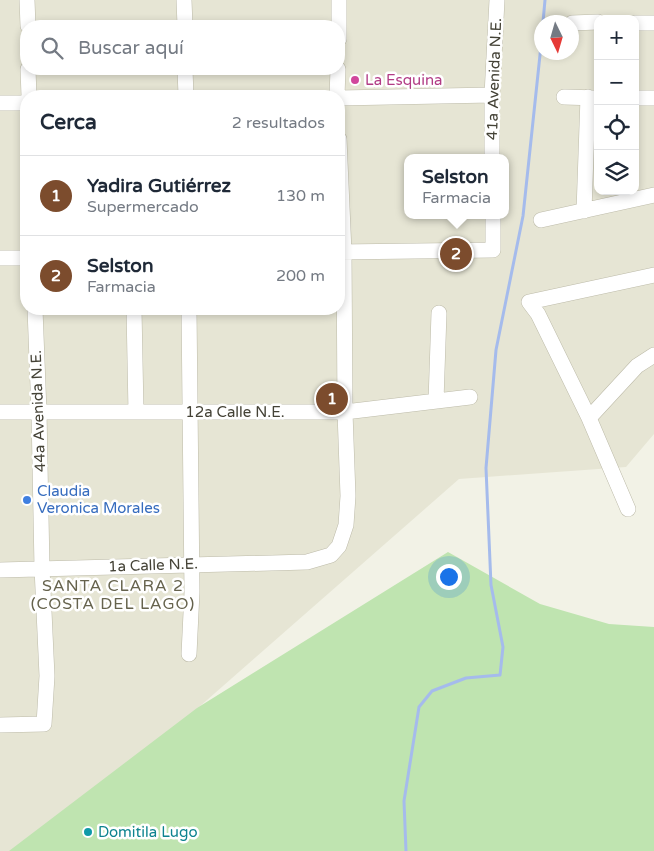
<!DOCTYPE html>
<html lang="es">
<head>
<meta charset="utf-8">
<style>
	:root { --surface:#fff; --page:#f6f6f7; --text:#1f2937; --muted:#747a83; --line:#e0e1e3; --accent:#7c4c2d }
	body { margin:0; font-family:"Varela Round",sans-serif; background:var(--page); color:var(--text) }
	.controls { position:absolute; right:15px; top:15px; display:grid; overflow:hidden; border-radius:10px; box-shadow:0 2px 8px #0003 }
	.controls button { width:45px; height:45px; display:grid; place-items:center; padding:0; border:0; border-bottom:1px solid var(--line); background:var(--surface); color:var(--text); font:25px sans-serif }
	.compass { position:absolute; left:534px; top:15px; width:45px; height:45px; border-radius:50%; background:var(--surface); box-shadow:0 2px 8px #0003; rotate:175deg }
	.you { position:absolute; left:448px; top:576px; width:18px; height:18px; margin:-12px; border:4px solid #fff; border-radius:50%; background:#1a73e8; box-shadow:0 0 0 8px #1a73e833 }
	.badge { display:grid; place-items:center; width:32px; height:32px; border-radius:50%; background:var(--accent); color:#fff; font-size:16px; font-weight:700 }
	.pin { position:absolute; translate:-50% -50%; border:2px solid #fff; box-shadow:0 1px 5px #0006 }
	.popup { position:absolute; left:404px; top:154px; width:105px; height:65px; box-sizing:border-box; display:grid; place-content:center; border-radius:10px; background:var(--surface); filter:drop-shadow(0 1px 4px #0005); font-size:16px; white-space:nowrap; color:var(--muted) }
	.popup b { font-size:19px; color:var(--text) }
	.popup::after { content:''; position:absolute; left:50%; top:100%; margin-left:-10px; border:10px solid transparent; border-top-color:var(--surface) }
	.list { margin:0; padding:0; list-style:none }
	h2 { display:flex; justify-content:space-between; align-items:center; height:65px; margin:0; padding:0 20px; font-size:21px }
	h2 small { font-size:16px; font-weight:400; color:var(--muted) }
	.list li { display:grid; grid-template-columns:32px 1fr auto; gap:15px; align-items:center; box-sizing:border-box; height:80px; padding:0 20px; border-top:1px solid var(--line) }
	.list b { display:block; font-size:19px; white-space:nowrap }
	.list p { margin:0; font-size:16px; white-space:nowrap; color:var(--muted) }
	.list em { font-size:16px; font-style:normal; color:var(--muted) }
	.icon { flex:none; width:28px; height:28px; fill:none; stroke:currentColor; stroke-width:2; stroke-linecap:round; stroke-linejoin:round }
	.map { position:relative; flex:none; width:654px; height:851px; overflow:hidden }
	.search { position:absolute; background:var(--surface); box-shadow:0 2px 8px #0003; left:20px; top:20px; width:325px; height:55px; display:flex; align-items:center; gap:12px; box-sizing:border-box; padding:0 18px; border-radius:20px; color:var(--muted); font-size:19px }
	.panel { position:absolute; background:var(--surface); box-shadow:0 2px 8px #0003; left:20px; top:90px; width:325px; height:225px; border-radius:20px }
	.map>svg:first-child { display:block }
	.residential { fill:#e6e5d4; fill-rule:evenodd }
	.green { fill:#bfe4b0 }
	.lines { fill:none; stroke-linecap:round; stroke-linejoin:round }
	.stream { stroke:#a5bbec; stroke-width:3 }
	.minor-casing { stroke:#bdbba9; stroke-width:16 }
	.minor { stroke:#fff; stroke-width:15 }
	.hotel-dot { fill:#d1479c; stroke:#fff; stroke-width:2 }
	.shop-dot { fill:#3f7fe0; stroke:#fff; stroke-width:2 }
	.culture-dot { fill:#0f9aa8; stroke:#fff; stroke-width:2 }
	.labels { text-anchor:middle; dominant-baseline:central; stroke-width:5; stroke-linejoin:round; paint-order:stroke }
	.street-label { font-size:15px; fill:#444236; stroke:#fff }
	.hotel-label { font-size:15px; fill:#b23c85; stroke:#fff; text-anchor:start }
	.shop-label { font-size:15px; fill:#366cbe; stroke:#fff; text-anchor:start }
	.culture-label { font-size:15px; fill:#0d838f; stroke:#fff; text-anchor:start }
	.neighbourhood-label { font-size:16px; letter-spacing:1px; fill:#66634d; stroke:#fff }
</style>
</head>
<body>
<div class="map">
<svg width="654" height="851" viewBox="0 0 654 851">
	<rect width="100%" height="100%" fill="#f2f2e6"/>
	<path class="residential" d="M0,0h654v434l-28,33 -167,12 -424,372h-35zM598,19h37v172h-37zM542,22h30v30h-30zM26,26h313v43h-313zM26,96h313v213h-313zM407,158h98v57h-98z"/>
	<path class="green" d="M448,552l92,52 69,20 45,3v224h-645l188,-143z"/>
	<g class="lines">
		<path class="stream" d="M543,22l2,-22
			M406,851l-2,-50 15,-94 13,-16 34,-13 34,-3 3,-28 -12,-62 -5,-117 10,-118 27,-134 19,-180"/>
		<g class="minor-casing">
			<path id="minor" d="M27,0l1,26
				M184,0l1,26
				M572,23l26,-1
				M635,23h19
				M339,39v-39
				M28,69l1,27
				M185,69l1,27
				M337,96l1,-27
				M564,97l34,1
				M339,98l153,-3
				M635,98h19
				M0,103h26
				M492,158v-63l5,-95
				M584,211l4,-114
				M541,220l113,-25
				M339,252l154,-2v-35
				M0,258h26
				M134,309l2,103
				M189,309l3,283 -3,62
				M436,401l3,-88
				M0,412h345l125,-15
				M589,418l48,-52 17,-11
				M628,509l-39,-91 -51,-104 -9,-12 125,-27
				M0,570l307,-8 24,-7 8,-9 7,-21 2,-29 -3,-84 -1,-160 -5,-113
				M0,725l44,-1 3,-48 -5,-108 -3,-156 -4,-103"/>
		</g>
		<use href="#minor" class="minor"/>
	</g>
	<circle class="hotel-dot" cx="355" cy="80" r="5"/>
	<circle class="shop-dot" cx="27" cy="500" r="5"/>
	<circle class="culture-dot" cx="88" cy="832" r="5"/>
	<g class="labels">
		<g class="street-label">
			<text transform="translate(494 79) rotate(-88)">41a Avenida N.E.</text>
			<text transform="translate(38 411) rotate(-92)">44a Avenida N.E.</text>
			<text x="235" y="412">12a Calle N.E.</text>
			<text transform="translate(153 565) rotate(-2)">1a Calle N.E.</text>
		</g>
		<g class="hotel-label">
			<text x="365" y="80">La Esquina</text>
		</g>
		<g class="shop-label">
			<text x="37" y="491">Claudia<tspan x="37" dy="17">Veronica Morales</tspan></text>
		</g>
		<g class="culture-label">
			<text x="98" y="832">Domitila Lugo</text>
		</g>
		<g class="neighbourhood-label">
			<text x="113" y="586">SANTA CLARA 2<tspan x="113" dy="18">(COSTA DEL LAGO)</tspan></text>
		</g>
	</g>
</svg>
<div class="controls">
<button>+</button>
<button>−</button>
<button><svg class="icon" aria-label="locate" viewBox="0 0 24 24"><circle cx="12" cy="12" r="6"/><path d="M12 2v4M12 18v4M2 12h4M18 12h4"/></svg></button>
<button><svg class="icon" aria-label="layers" viewBox="0 0 24 24"><path d="M12 4l9 5-9 5-9-5zM3 14l9 5 9-5"/></svg></button>
</div>
<svg class="compass" viewBox="-18 -18 36 36"><path d="M0-13l5 13h-10z" fill="#e53935"/><path d="M0 13l5-13h-10z" fill="#747a83"/></svg>
<div class="you"></div>
<div class="pin badge" style="left:332px;top:399px">1</div>
<div class="pin badge" style="left:456px;top:254px">2</div>
<div class="popup"><b>Selston</b>Farmacia</div>
<div class="search"><svg class="icon" aria-label="search" viewBox="0 0 24 24"><circle cx="10" cy="10" r="6"/><path d="M15 15l6 6"/></svg>Buscar aquí</div>
<section class="panel">
<h2>Cerca<small>2 resultados</small></h2>
<ul class="list">
<li><span class="badge">1</span><div><b>Yadira Gutiérrez</b><p>Supermercado</p></div><em>130 m</em></li>
<li><span class="badge">2</span><div><b>Selston</b><p>Farmacia</p></div><em>200 m</em></li>
</ul>
</section>
</div>
</body>
</html>
